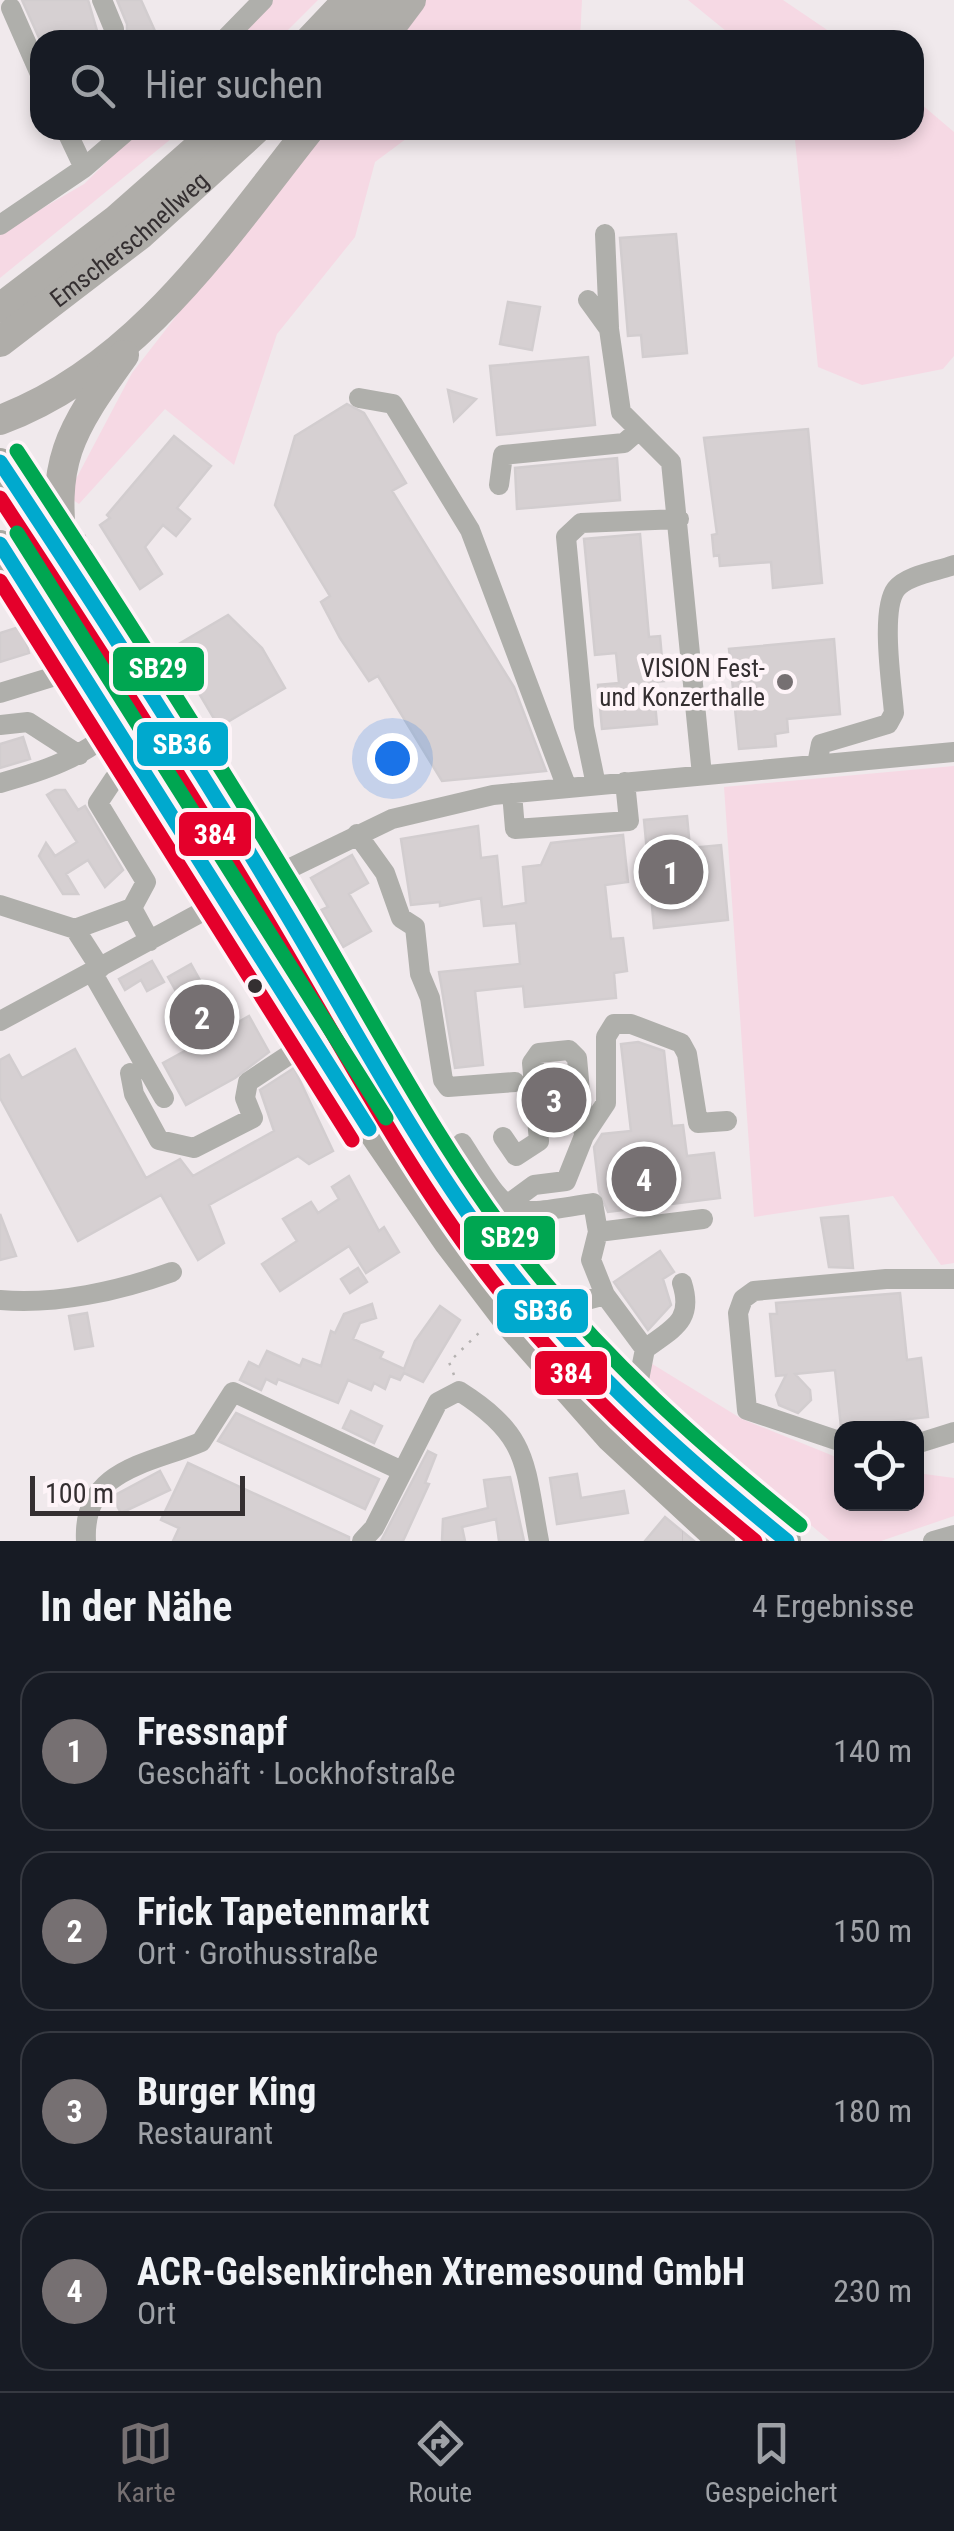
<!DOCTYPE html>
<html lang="de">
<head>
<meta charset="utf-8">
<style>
	:root { --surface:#171b24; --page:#20242c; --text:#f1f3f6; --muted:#9ea1a6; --line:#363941; --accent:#767072 }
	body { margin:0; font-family:"Roboto Condensed",sans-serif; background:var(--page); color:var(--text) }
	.controls { position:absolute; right:30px; bottom:30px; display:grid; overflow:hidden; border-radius:20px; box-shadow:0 5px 15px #0003 }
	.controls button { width:90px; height:90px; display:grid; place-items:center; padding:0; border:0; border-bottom:2px solid var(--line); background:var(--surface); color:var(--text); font:50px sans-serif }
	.scale { position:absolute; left:30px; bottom:25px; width:215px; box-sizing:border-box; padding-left:10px; border:5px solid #342f31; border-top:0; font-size:28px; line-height:35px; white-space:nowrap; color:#342f31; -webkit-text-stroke:8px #fef4f8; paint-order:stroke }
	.you { position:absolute; left:392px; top:758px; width:35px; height:35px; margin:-25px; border:8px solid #fff; border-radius:50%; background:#1a73e8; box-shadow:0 0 0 15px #1a73e833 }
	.badge { display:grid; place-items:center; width:65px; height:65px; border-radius:50%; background:var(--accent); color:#fff; font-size:32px; font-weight:700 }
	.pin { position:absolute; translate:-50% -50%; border:5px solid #fff; box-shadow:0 2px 10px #0006 }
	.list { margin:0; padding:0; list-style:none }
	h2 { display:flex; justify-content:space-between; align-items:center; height:130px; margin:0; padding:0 40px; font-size:42px }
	h2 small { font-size:32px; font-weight:400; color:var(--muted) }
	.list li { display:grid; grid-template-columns:65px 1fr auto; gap:30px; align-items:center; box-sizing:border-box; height:160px; margin:0 20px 20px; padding:0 20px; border:2px solid var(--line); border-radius:30px }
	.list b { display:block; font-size:38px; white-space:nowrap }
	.list p { margin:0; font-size:32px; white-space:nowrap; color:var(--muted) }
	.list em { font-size:32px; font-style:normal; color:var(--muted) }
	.icon { flex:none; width:55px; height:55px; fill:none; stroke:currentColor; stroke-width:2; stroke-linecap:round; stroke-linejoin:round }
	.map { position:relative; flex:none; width:954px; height:1541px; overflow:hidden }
	.search { position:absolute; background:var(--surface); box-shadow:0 5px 15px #0003; left:30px; right:30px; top:30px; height:110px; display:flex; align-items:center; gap:25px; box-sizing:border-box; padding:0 35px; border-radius:30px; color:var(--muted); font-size:38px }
	.sheet { height:850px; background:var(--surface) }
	nav { display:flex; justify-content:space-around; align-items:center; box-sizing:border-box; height:140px; border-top:2px solid var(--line); background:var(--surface); font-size:28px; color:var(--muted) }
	nav a { display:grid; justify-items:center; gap:5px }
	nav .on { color:var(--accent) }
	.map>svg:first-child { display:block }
	.green { fill:#f6d9e4 }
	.building { fill:#d6d0d2; stroke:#d2cdcf; stroke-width:2.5 }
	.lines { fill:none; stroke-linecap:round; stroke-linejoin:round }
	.minor-tunnel { stroke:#cac4c7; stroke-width:20; stroke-dasharray:20 10; stroke-linecap:butt }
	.path { stroke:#b4b1b0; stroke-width:2.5; stroke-dasharray:2.5 8; stroke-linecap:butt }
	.minor { stroke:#afafab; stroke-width:20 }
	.major { stroke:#a9a8a2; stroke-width:28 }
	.highway { stroke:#afada9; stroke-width:30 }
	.bus-1-casing { stroke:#fef4f8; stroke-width:22 }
	.bus-2-casing { stroke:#fef4f8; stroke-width:22 }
	.bus-3-casing { stroke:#fef4f8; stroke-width:22 }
	.bus-1 { stroke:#00a9ce; stroke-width:15 }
	.bus-2 { stroke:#e4002b; stroke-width:15 }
	.bus-3 { stroke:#00a651; stroke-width:15 }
	.poi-dot { fill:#767072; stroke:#fef4f8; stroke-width:4 }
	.bus-dot { fill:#342f31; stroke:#fef4f8; stroke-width:4 }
	.labels { text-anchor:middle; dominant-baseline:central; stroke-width:9; stroke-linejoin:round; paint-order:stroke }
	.street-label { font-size:25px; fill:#342f31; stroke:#fef4f8 }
	.poi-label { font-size:25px; fill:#342f31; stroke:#fef4f8; text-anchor:end }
	.line-badge { stroke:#fef4f8; stroke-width:4 }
	.badge-label { font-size:28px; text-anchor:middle; font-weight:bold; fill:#fff }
</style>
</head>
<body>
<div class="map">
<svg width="954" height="1541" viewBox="0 0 954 1541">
	<rect width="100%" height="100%" fill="#f0e9ec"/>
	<path class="green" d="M272,0h46l-40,40h-47z
		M423,0h159l-2,40h-189z
		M688,0h95l59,40h-105z
		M914,98l40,34v224l-11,13 -81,16 -44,-18 -24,-237h120z
		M139,130h43l-182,148v-45l84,-49z
		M321,130h97l-43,32 -20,75 -78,97 -43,131 -69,-56 -86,95 -12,-8 65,-123z
		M954,766v497l-13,2 -48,-69 -139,21 -30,-430z
		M649,1362l93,57 99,40 1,45h74l1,-31 37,5v38l-73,25h-51l-184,-153z"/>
	<path class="building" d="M22,0h66l10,34 -13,6h-45z
		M117,0h24l18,40h-32v-16z
		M676,234l11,119 -44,4 -2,-22 -13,1 -8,-98z
		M508,302l32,5 -8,43 -32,-6z
		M588,357l7,68 -98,10 -7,-69z
		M448,390l28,9 -22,22z
		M347,404l17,9 42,70 -14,8 122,196 32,84 -104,10 -64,-105 -9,5 -29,-43 -19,-36 9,-6 -55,-91 20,-69z
		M808,429l14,154 -49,5 -2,-26 -51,4 -1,-11 -5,1 -2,-21 5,-1 -13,-96z
		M174,436l37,30 -34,42 13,11 -14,17 -13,-11 -18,22 17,27 -22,15 -40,-64 10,-7 -3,-3z
		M617,458l3,42 -103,9 -2,-41z
		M640,534l9,103 11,-1 4,45 -11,1 4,42 -55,5 -4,-44 21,-2 -3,-30 -21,2 -11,-116z
		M228,615l34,33 23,40 -66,39 -47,-79z
		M22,626l7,27 -29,9v-29z
		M834,639l6,75 -53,5 1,13 -13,2 1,12 -37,3 -10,-100z
		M23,737l7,22 -30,9v-24z
		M55,790h10l13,20 7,-4 38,64 -18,17 -17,-27 -22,14 12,20h-15l-24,-38 7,-13 9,13 22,-14 -30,-47z
		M687,816l3,32 31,-3 7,75 -74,8 -10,-108z
		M478,826l3,32 16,-2 5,51 24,-4 -3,-36 18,-2 10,-22 72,-8 5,47 -23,3 6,54 12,-1 4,33 -13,2 2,25 -91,9 -2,-21 -48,5 8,74 -28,3 -16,-96 81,-8 -4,-41 -32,3 -3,-28 -41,8v-4l-29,3 -10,-66z
		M352,855l16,28 -19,11 22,37 -28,16 -22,-37 7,-3 -17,-29z
		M152,961l12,21 -17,9 -6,-11 -16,10 -6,-11z
		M191,964l15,27 6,-3 21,37 16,-9 20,36 -34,26 -49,27 -23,-42 29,-16 -21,-37 12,-6 -15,-27z
		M638,1042l26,9 8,75 11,-1 4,31 27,-3 6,45 -112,14 -9,-21 -5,-44 8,-13 29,-3 -10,-87z
		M75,1049l71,129 34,-19 13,17 81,-45 -14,-41 34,-22 39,83 -24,13 -11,-8 -89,49 15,38 -26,17 -37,-65 -83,46 -78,-143v-38l9,-5 13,23z
		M561,1070l5,60 -14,2 -5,-61z
		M349,1176l30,55 5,-4 15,25 -33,21 -17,-27 -69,45 -18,-27 35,-23 -14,-22 28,-17 7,11 21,-14 -7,-12z
		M0,1214l16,42 -16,4z
		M848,1216l5,52 -24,-1 -8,-49z
		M660,1251l14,21 -11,7 8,26 -23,25 -34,-48z
		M358,1268l9,14 -17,11 -9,-14z
		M900,1293l7,67 14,-2 7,59 -87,10 -6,-57 -40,4 15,16 1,10 -13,13 -19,-8 -3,-10 10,-20 -10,1 -6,-62h7l-1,-11z
		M372,1304l4,14 -16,5 -7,16 30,13 -3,6 24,11 11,-28 25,-35 20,14 -37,62 -19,-9 -4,7 -10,-4 -5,13 -11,-6 -3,7 -23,-10 -10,23 -60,-24 -2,5 -10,-5 -5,11 -21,-10 9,-18 10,5 8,-16 33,15 3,-7 18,7 10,-35 4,2 9,-19z
		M87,1313l6,33 -18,3 -6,-33z
		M351,1411l31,15 -8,17 -31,-15z
		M236,1413l143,66 -14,30 -147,-68z
		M428,1451l8,4 -11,28 4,1 -26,57h-22z
		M188,1463l161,74v4h-176l6,-13 -18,-8z
		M160,1471l10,19 -49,23 -8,-15 4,-4z
		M577,1474l4,24 43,-7 4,22 -71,11 -7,-46z
		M510,1477l14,64h-25l-3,-22 -34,8 3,14h-23l1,-22 45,-11 -4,-28z
		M665,1517l29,24h-49z"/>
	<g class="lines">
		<path class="minor-tunnel" d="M682,1541h1"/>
		<path class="path" d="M84,535l193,319
			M126,791l67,108
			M296,886l89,153
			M211,926l18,27
			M454,1375l-5,-13 35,-34"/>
		<path class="minor" d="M102,0l12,29 -3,11
			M11,8l29,66
			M224,40l39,-40
			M66,130l18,38
			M0,225l84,-57 44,-38
			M605,234l4,93
			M588,300l21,29 12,83 50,50 31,313
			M359,398l34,6 77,126 97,258
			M499,485l4,-30 121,-12 15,-13
			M0,693l62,-19 13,-13
			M0,725l28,-3 51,33
			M137,759l-23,20 -16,24 48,79 -14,26 18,33
			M817,764l4,-20 67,-20 6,-11c-2,-26 -14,-103 2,-124 11,-14 42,-18 58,-24
			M0,783c44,-12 83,-25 117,-57
			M596,785l-12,-58 -18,-190 15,-14 98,-4
			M512,793l3,36 114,-8 -4,-39
			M357,834l28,39 16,45 14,9 5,47 10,24 13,82 5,7 67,-5
			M0,905l75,24 25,39
			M75,929l57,-21
			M92,972l72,126
			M0,1021l224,-121 168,-81 101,-24 461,-43
			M130,1073l4,21 25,46 35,8 59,-30 -8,-20 3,-16 62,-41
			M584,1136l22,-33v-66l8,-13h17l50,19 6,11 11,69 29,-2
			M462,1143c49,76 41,75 131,60l5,29 105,-13
			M473,1220l31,-13 30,-22 32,-4 18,-45 -7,-78 -8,-8 -30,3 -7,10 7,78 -23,15 -13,-19
			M598,1232l-7,28 14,35
			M0,1300c56,5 119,-9 172,-28
			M542,1312l63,-17 40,54 -9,46 4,20
			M645,1349c28,-21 49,-28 37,-66
			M842,1442l-95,-32 -9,-97 5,-14 11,-8 132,-12h68
			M916,1444l38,-12
			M86,1541c-4,-73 64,-77 115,-99l32,-50 167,78
			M362,1541l12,-13 64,-126 21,-11c71,45 65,72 80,150
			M933,1541l21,-6"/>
		<path class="major" d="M0,462c99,149 195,299 287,453 81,135 154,279 258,399 72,85 155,157 242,227
			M0,544l310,497 138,202 64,84 98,111 111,103"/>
		<g class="highway">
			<path d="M310,40l38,-40"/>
			<path d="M344,40l37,-40"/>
			<path d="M381,40l30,-40"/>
			<path d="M0,308l116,-88 102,-90"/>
			<path id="s1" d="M0,342l141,-108 114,-104"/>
			<path d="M0,420c137,-51 222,-180 309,-290"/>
			<path d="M64,559c-14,-98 4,-126 60,-204"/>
		</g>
		<g class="bus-1-casing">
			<path id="bus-1" d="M0,462c99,149 195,299 287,453 71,119 135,242 220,352 80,104 178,191 280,274
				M0,544l369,585"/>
		</g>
		<g class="bus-2-casing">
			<path id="bus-2" d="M0,498c93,141 185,284 271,429 71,120 136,244 221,354 76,98 167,182 263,260
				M0,581l352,559"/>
		</g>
		<g class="bus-3-casing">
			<path id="bus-3" d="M17,451c98,149 195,300 287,453 71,119 135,244 220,353 80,102 176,187 276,268
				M17,533l369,585"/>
		</g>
		<use href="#bus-1" class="bus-1"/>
		<use href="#bus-2" class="bus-2"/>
		<use href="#bus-3" class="bus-3"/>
	</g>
	<circle class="poi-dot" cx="785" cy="682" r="10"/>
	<circle class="bus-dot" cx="255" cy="986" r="9"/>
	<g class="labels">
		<g class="street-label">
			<text stroke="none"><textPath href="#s1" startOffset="165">Emscherschnellweg</textPath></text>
		</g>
		<g class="poi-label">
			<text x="765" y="668">VISION Fest-<tspan x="765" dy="29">und Konzerthalle</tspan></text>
		</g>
	</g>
	<g class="line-badge">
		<rect x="111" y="645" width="95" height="48" rx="10" fill="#00a651"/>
		<rect x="135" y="720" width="95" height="48" rx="10" fill="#00a9ce"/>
		<rect x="177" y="810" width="76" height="48" rx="10" fill="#e4002b"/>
		<rect x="462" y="1214" width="95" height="48" rx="10" fill="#00a651"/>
		<rect x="495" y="1287" width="95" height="48" rx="10" fill="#00a9ce"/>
		<rect x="533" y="1349" width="76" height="48" rx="10" fill="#e4002b"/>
	</g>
	<g class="badge-label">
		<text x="158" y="678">SB29</text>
		<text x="182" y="754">SB36</text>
		<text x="215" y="844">384</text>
		<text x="510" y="1247">SB29</text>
		<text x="543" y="1320">SB36</text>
		<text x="571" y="1383">384</text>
	</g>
</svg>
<div class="controls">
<button><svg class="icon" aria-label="locate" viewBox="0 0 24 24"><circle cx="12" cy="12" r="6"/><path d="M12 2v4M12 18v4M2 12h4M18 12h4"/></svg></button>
</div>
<div class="scale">100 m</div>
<div class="you"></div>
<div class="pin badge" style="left:671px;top:872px">1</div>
<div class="pin badge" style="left:202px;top:1017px">2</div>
<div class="pin badge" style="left:554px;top:1100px">3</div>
<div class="pin badge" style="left:644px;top:1179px">4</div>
<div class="search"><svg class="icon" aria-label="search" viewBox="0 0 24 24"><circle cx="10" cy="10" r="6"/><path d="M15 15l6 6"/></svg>Hier suchen</div>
</div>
<section class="sheet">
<h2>In der Nähe<small>4 Ergebnisse</small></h2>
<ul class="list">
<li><span class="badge">1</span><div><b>Fressnapf</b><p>Geschäft · Lockhofstraße</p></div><em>140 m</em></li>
<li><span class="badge">2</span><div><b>Frick Tapetenmarkt</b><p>Ort · Grothusstraße</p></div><em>150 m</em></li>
<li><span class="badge">3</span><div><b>Burger King</b><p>Restaurant</p></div><em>180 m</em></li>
<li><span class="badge">4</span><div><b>ACR-Gelsenkirchen Xtremesound GmbH</b><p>Ort</p></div><em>230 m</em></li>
</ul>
</section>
<nav>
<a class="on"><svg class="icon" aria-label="map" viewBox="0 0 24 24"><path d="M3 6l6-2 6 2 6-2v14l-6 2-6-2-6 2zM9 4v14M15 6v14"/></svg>Karte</a>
<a><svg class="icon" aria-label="directions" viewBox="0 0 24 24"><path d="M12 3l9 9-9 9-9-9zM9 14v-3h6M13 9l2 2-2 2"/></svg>Route</a>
<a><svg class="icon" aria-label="saved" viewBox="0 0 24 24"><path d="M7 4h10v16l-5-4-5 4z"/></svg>Gespeichert</a>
</nav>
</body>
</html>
